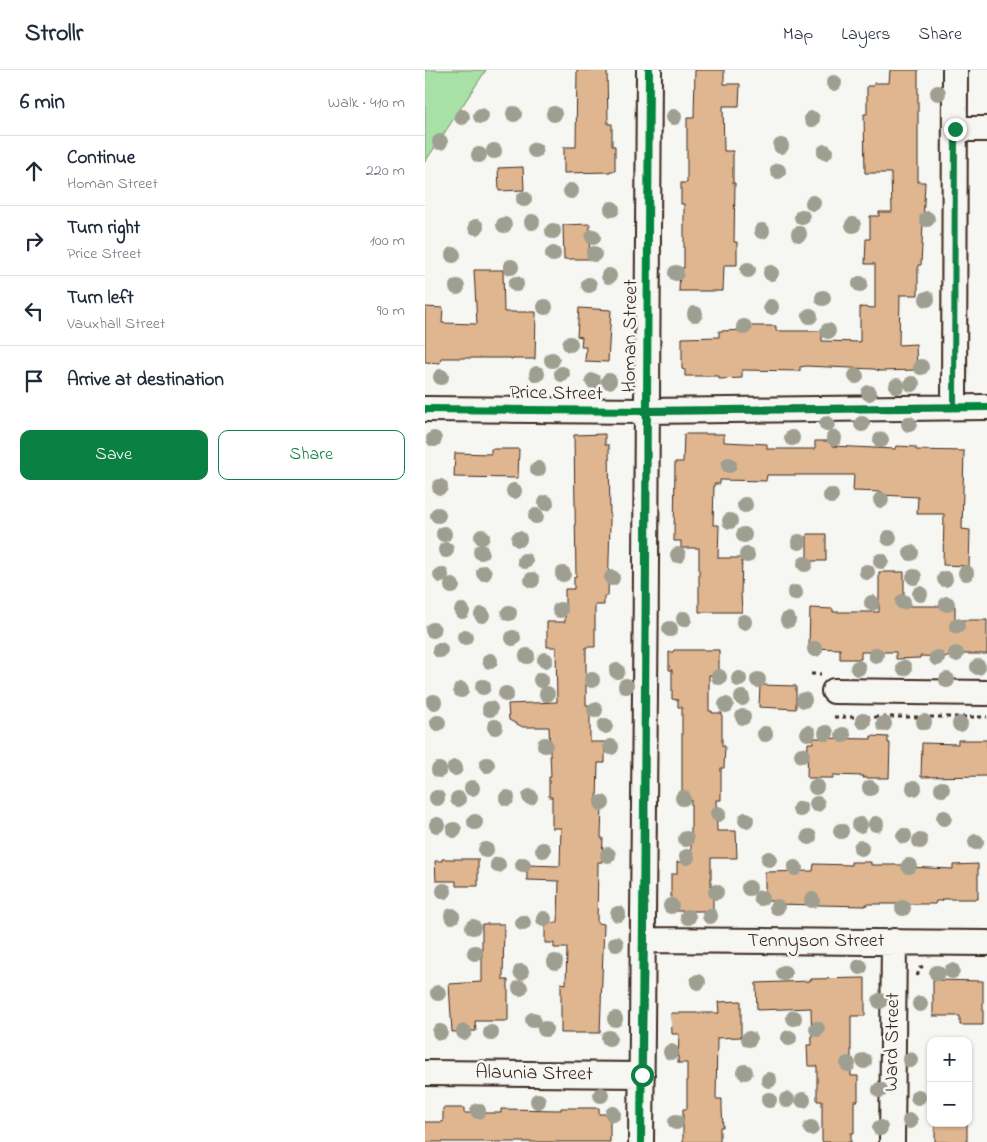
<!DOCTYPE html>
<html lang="en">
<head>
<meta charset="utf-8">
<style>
	:root { --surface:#fff; --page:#f6f6f7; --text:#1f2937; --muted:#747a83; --line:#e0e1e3; --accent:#0b8043 }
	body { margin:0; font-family:"Indie Flower",sans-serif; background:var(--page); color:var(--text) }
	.controls { position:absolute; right:15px; bottom:15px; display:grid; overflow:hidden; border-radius:10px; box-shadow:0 1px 4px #0004 }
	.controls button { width:45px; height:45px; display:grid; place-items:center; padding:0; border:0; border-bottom:1px solid var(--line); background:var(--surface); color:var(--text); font:25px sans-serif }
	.stop { position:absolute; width:15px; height:15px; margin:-11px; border:4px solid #0b8043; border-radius:50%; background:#fff }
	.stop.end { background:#0b8043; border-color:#fff; box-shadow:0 1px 5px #0008 }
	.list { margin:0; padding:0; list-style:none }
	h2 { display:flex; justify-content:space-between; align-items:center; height:65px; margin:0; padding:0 20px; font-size:21px }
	h2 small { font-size:16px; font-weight:400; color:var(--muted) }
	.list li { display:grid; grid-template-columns:32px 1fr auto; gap:15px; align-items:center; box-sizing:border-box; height:70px; padding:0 20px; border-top:1px solid var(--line) }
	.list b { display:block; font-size:19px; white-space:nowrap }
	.list p { margin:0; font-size:16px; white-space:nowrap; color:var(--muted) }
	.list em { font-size:16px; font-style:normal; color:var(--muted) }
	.actions { display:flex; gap:10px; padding:15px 20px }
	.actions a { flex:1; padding:11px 0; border:1px solid var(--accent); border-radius:10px; text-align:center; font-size:18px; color:var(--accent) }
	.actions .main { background:var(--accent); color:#fff }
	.icon { flex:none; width:28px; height:28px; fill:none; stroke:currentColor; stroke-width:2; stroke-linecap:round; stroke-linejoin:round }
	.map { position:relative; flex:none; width:562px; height:1072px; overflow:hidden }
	header { display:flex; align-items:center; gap:30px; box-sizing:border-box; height:70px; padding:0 25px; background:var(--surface); border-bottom:1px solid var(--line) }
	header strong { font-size:24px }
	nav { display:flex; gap:28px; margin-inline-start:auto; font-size:18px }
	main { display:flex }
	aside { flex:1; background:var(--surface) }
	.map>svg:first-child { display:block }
	.green { fill:#a7e1a6; stroke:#718662 }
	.building { fill:#e0b690; stroke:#3b2a1e }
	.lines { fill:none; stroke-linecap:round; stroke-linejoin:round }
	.minor-casing { stroke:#3b2a1e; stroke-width:28 }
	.path { stroke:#3b2a1e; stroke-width:3; stroke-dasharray:4 4; stroke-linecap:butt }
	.minor { stroke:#f6f6f2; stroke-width:24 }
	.cycleway-casing { stroke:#f6f6f2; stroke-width:11 }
	.cycleway { stroke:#00873e; stroke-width:8 }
	.tree { fill:#9e9f90 }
	.route { stroke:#0b8043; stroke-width:6 }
	.labels { text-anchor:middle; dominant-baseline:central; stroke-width:5; stroke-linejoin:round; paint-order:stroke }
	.street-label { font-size:20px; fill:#3b2a1e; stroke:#f6f6f2 }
</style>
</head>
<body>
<header>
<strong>Strollr</strong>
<nav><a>Map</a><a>Layers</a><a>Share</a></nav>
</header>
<main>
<aside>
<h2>6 min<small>Walk · 410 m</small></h2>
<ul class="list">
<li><svg class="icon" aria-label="ahead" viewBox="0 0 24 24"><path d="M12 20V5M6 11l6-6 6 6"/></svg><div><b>Continue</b><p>Homan Street</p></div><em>220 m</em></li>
<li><svg class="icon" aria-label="right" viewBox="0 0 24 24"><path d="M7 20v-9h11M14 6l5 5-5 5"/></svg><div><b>Turn right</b><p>Price Street</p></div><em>100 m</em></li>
<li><svg class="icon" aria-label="left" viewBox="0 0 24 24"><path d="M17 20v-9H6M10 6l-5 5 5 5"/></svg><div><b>Turn left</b><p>Vauxhall Street</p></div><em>90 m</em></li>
<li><svg class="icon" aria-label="arrive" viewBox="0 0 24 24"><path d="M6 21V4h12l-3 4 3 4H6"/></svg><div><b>Arrive at destination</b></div></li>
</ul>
<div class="actions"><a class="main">Save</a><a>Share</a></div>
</aside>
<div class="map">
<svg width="562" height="1072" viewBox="0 0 562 1072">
	<rect width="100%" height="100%" fill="#f6f6f2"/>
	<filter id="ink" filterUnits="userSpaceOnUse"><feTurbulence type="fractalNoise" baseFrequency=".02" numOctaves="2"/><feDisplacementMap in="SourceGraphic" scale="10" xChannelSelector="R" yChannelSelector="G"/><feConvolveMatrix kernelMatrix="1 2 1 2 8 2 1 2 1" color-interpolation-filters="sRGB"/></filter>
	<g filter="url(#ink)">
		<path class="green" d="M0,0h61l-61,92z"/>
		<path class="building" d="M152,0h30l1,54h4v22h3v25h-5v1l-46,1v-26h12z
			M270,0h29v14h16l-1,22h-16l1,45h9v32h2l-1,59h3v23h-13l-1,26h-44l1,-23h4v-64h-3v-21h6v-65h7z
			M465,0h28v112h7l-4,83h-3v30h-18l-1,50 17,-1 1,26 -37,1 -6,-2 -68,-3 -6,1v4l-58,-1v8l-23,1v-3h-34v-6l-3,-1v-31l37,-1v-6l32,-1v-4h25v5h46v10l38,1v-35l15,1v-44h-10l1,-25h4v-23h9v-4h13l-1,-39h-26l-1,-59h3v-28h7v-3h15z
			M98,97l1,23 -25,1 -1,-23z
			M165,154l-1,35h-25l-1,-34z
			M49,200h29l1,42h32l-1,47h-24v-1h-70l-1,5 -15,-1v-55l18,1 -1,15 35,1z
			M154,238l32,2 -3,52 -23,-1 1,-14h-5l1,-10 -5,-1z
			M180,364v11h4l1,77 -2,74h-4v9h-9v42h-9v58h4v37h15v21h-7l-1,39h5l-1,36h2l-1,24h-4l-1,61 7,1 -4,109h-39v-50l5,1 1,-36h-13v-5h-9v-20h13l1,-42 -32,-1v-15l33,1 1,-38h-9v-31h-3v-20h2l-2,-50h-26l-14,-7 -1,-16 49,-2 -1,-55h-9v-25h18v-33h9v-12h2l-2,-142z
			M259,364h40v8l43,2v5h48v-8h17v5l63,3 1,-3 20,1v3l48,1 -2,78 8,1 -1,36 -26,-1 1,-51h-27l1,-17 -36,-2v-3l-29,-1 1,-16h-87l-1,6 -46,-1v4h-6l-1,41h6l-1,33h24l-1,35 1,19h-43v-64h-18v-7h-7l1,-79h8z
			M66,379h28l-1,29 -64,-1 1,-24 36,1z
			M382,464h19v27h-19z
			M454,502h25v34h51v14h32v34h-32v3l-35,-1v2l-24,1v-7h-35v7h-21v-10l-31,-1 1,-40 23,1v3h46z
			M249,580h45v25h-10v36h3v2h10v33h3l-1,22h-3v32h-5l1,31h19l1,27h-26v32h2v21h-37v-10h-5v-27h6v-12h14v-62h-9v-93h-4v-7l-6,-1v-29h-3v-18h4z
			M335,615l36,1v23l-37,-2z
			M446,666l17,1v6h2l-1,35h-26l1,-2 -31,-1v3h-26l1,-35h5v-5l58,1z
			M533,670h29v36l-66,1 1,-34 36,1z
			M17,789h36v27h-22v-5h-20l-1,-20h7z
			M426,792h20v3h34v2l48,2v-4l25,-1v35h-36v2h-6l-1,3h-69v2l-93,-2 -1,-3h-7v-29l48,-1 1,-7 37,1z
			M57,854h22l-1,56h5v41h-33l1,10 -24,1 -3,-48 33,-2z
			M440,908v38h-14v60h7v25h-4v32h-3v9h-29v-41h-5v-35h-9l-1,-21h5l-1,-37 -54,2 -1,-27 54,-2v-2z
			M508,910l50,1v44h-23v-9h-27z
			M316,931v36l-24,1 -1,61h6v10l1,18h-3v15h-37v-33h4v-46h-9l1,-29h-7l-1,-21h48l-1,-11z
			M18,1038h21v5h37v-4l60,1v-2h38v6h11v28h-185v-20h18z
			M510,1053h32v19h-32z"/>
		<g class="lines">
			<g class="minor-casing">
				<path id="minor" d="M530,59h32
					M529,337l1,-337
					M0,339l221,2 341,-4
					M409,621l153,2
					M220,870l342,3
					M0,1003l217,2
					M216,1072c5,-357 5,-715 8,-1072
					M467,1072l2,-201"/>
			</g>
			<path class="path" d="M386,604h10
				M409,647h153
				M492,906l3,-8 4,-3"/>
			<use href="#minor" class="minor"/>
			<g class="cycleway-casing">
				<path id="cycleway" d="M0,339l221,2 341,-4
					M216,1072c5,-357 5,-715 8,-1072"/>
			</g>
			<use href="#cycleway" class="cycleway"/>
		</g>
		<g class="tree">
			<circle cx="409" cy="13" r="8"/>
			<circle cx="513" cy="23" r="8"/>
			<circle cx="89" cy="44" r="8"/>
			<circle cx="129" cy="44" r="8"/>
			<circle cx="56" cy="46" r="8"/>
			<circle cx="37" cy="47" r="8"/>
			<circle cx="249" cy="47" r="8"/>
			<circle cx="387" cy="49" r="8"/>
			<circle cx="15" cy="72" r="8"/>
			<circle cx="356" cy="76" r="8"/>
			<circle cx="110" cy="80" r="8"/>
			<circle cx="69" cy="81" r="8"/>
			<circle cx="400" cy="82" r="8"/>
			<circle cx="54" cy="85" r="8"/>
			<circle cx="353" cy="101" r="8"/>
			<circle cx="146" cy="121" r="8"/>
			<circle cx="99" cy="129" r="8"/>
			<circle cx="388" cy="133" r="8"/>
			<circle cx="187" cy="139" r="8"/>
			<circle cx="377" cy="147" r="8"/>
			<circle cx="502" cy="149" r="8"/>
			<circle cx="107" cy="152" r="8"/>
			<circle cx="79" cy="155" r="8"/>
			<circle cx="428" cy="155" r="8"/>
			<circle cx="51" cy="157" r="8"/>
			<circle cx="128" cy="161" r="8"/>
			<circle cx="337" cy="161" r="8"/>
			<circle cx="374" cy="164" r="8"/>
			<circle cx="168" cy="167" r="8"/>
			<circle cx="128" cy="184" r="8"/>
			<circle cx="169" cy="184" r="8"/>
			<circle cx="28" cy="185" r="8"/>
			<circle cx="86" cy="197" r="8"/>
			<circle cx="323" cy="200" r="8"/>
			<circle cx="251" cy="203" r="8"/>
			<circle cx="346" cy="203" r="8"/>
			<circle cx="184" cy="206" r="8"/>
			<circle cx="91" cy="214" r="8"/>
			<circle cx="435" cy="214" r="8"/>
			<circle cx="164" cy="215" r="8"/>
			<circle cx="32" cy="217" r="8"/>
			<circle cx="398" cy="228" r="8"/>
			<circle cx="502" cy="229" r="8"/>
			<circle cx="120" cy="237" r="8"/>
			<circle cx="346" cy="237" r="8"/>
			<circle cx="270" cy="244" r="8"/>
			<circle cx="385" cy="246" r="8"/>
			<circle cx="319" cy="257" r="8"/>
			<circle cx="403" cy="261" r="8"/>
			<circle cx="145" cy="274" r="8"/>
			<circle cx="127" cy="290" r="8"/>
			<circle cx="496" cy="297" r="8"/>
			<circle cx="112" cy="304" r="8"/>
			<circle cx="137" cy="304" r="8"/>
			<circle cx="431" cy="306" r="8"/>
			<circle cx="16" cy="307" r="8"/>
			<circle cx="168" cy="311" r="8"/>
			<circle cx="184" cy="311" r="8"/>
			<circle cx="487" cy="314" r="8"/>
			<circle cx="472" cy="316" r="8"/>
			<circle cx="444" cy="323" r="8"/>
			<circle cx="402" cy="354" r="8"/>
			<circle cx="437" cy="354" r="8"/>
			<circle cx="484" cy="354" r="8"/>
			<circle cx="367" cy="368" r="8"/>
			<circle cx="409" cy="368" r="8"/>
			<circle cx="9" cy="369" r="8"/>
			<circle cx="456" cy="370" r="8"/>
			<circle cx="304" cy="395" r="8"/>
			<circle cx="113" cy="399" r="8"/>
			<circle cx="15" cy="417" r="8"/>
			<circle cx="89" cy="421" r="8"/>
			<circle cx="406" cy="426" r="8"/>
			<circle cx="456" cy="430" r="8"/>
			<circle cx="121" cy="433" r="8"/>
			<circle cx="320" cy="435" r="8"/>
			<circle cx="13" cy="445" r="8"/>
			<circle cx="111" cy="446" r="8"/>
			<circle cx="305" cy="451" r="8"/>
			<circle cx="19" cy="464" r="8"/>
			<circle cx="319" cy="465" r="8"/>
			<circle cx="57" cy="467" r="8"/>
			<circle cx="464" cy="468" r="8"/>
			<circle cx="94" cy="469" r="8"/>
			<circle cx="374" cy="472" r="8"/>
			<circle cx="21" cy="480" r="8"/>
			<circle cx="56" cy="482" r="8"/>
			<circle cx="486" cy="483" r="8"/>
			<circle cx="253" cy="485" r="8"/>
			<circle cx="322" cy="485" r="8"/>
			<circle cx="100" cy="491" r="8"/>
			<circle cx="456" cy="491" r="8"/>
			<circle cx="380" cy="494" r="8"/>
			<circle cx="442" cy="502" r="8"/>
			<circle cx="59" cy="503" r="8"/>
			<circle cx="541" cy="503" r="8"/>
			<circle cx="138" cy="504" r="8"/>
			<circle cx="16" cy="505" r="8"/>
			<circle cx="489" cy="507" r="8"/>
			<circle cx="187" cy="508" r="8"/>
			<circle cx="520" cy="509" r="8"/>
			<circle cx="107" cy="510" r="8"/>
			<circle cx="27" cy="516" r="8"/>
			<circle cx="370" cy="523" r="8"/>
			<circle cx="495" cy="524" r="8"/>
			<circle cx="478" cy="532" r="8"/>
			<circle cx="447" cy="533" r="8"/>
			<circle cx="522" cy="534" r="8"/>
			<circle cx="135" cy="540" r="8"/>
			<circle cx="37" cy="541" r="8"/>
			<circle cx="84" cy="543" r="8"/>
			<circle cx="57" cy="545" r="8"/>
			<circle cx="259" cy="549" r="8"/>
			<circle cx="363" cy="550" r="8"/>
			<circle cx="319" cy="552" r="8"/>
			<circle cx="532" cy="556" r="8"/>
			<circle cx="245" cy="559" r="8"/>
			<circle cx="8" cy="560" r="8"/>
			<circle cx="40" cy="567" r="8"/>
			<circle cx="88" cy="568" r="8"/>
			<circle cx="390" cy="579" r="8"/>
			<circle cx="15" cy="580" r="8"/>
			<circle cx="531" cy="584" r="8"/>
			<circle cx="451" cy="585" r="8"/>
			<circle cx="102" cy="586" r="8"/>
			<circle cx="512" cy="588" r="8"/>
			<circle cx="120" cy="590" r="8"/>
			<circle cx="65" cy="591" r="8"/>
			<circle cx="553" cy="597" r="8"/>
			<circle cx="433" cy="598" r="8"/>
			<circle cx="479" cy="598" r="8"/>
			<circle cx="192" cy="601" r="8"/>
			<circle cx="294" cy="607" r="8"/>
			<circle cx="314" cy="609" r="8"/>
			<circle cx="116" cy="610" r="8"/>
			<circle cx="167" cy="610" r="8"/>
			<circle cx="333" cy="610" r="8"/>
			<circle cx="522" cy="610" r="8"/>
			<circle cx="201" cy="616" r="8"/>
			<circle cx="58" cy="617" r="8"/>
			<circle cx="36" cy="620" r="8"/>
			<circle cx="81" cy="624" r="8"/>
			<circle cx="122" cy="624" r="8"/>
			<circle cx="317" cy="628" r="8"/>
			<circle cx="379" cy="630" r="8"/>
			<circle cx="9" cy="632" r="8"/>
			<circle cx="301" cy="635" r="8"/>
			<circle cx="65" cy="639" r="8"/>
			<circle cx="170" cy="640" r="8"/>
			<circle cx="318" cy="647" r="8"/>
			<circle cx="438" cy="651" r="8"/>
			<circle cx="499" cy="652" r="8"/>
			<circle cx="13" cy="653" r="8"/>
			<circle cx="459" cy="654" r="8"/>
			<circle cx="535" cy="654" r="8"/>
			<circle cx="180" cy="656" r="8"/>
			<circle cx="70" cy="657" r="8"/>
			<circle cx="383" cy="663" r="8"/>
			<circle cx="401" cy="663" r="8"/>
			<circle cx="340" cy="664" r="8"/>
			<circle cx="418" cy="665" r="8"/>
			<circle cx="120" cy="675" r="8"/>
			<circle cx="186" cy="677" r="8"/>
			<circle cx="377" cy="685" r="8"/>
			<circle cx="62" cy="695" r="8"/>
			<circle cx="30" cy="698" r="8"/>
			<circle cx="14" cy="700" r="8"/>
			<circle cx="391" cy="717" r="8"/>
			<circle cx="47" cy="718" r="8"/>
			<circle cx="445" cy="718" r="8"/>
			<circle cx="489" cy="718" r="8"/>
			<circle cx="517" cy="719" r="8"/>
			<circle cx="105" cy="727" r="8"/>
			<circle cx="12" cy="728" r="8"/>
			<circle cx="82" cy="728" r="8"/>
			<circle cx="258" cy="728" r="8"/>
			<circle cx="33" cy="729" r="8"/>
			<circle cx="177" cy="733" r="8"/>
			<circle cx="392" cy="734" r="8"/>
			<circle cx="375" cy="739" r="8"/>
			<circle cx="293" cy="744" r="8"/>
			<circle cx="519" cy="748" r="8"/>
			<circle cx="321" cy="750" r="8"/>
			<circle cx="50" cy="752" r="8"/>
			<circle cx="451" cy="754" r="8"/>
			<circle cx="12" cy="755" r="8"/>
			<circle cx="435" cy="755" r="8"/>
			<circle cx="29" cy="760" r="8"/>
			<circle cx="416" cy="761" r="8"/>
			<circle cx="479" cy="766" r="8"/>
			<circle cx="384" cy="767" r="8"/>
			<circle cx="261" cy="769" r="8"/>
			<circle cx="495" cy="771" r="8"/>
			<circle cx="551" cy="772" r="8"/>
			<circle cx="436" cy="778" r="8"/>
			<circle cx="61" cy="780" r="8"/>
			<circle cx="118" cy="780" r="8"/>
			<circle cx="183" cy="785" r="8"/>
			<circle cx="262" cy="787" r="8"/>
			<circle cx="344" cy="789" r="8"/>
			<circle cx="73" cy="795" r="8"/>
			<circle cx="98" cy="795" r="8"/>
			<circle cx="484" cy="796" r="8"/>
			<circle cx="370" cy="798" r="8"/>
			<circle cx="324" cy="818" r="8"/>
			<circle cx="19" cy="821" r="8"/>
			<circle cx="291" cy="822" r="8"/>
			<circle cx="336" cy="828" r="8"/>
			<circle cx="387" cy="830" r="8"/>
			<circle cx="246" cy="836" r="8"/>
			<circle cx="352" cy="837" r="8"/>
			<circle cx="478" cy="838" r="8"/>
			<circle cx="193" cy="844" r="8"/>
			<circle cx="27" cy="846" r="8"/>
			<circle cx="285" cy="846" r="8"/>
			<circle cx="263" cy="847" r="8"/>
			<circle cx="119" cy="849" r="8"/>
			<circle cx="98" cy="853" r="8"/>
			<circle cx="48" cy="857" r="8"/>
			<circle cx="191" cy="874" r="8"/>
			<circle cx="50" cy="883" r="8"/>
			<circle cx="130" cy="892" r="8"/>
			<circle cx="435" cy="897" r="8"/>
			<circle cx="527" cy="901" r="8"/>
			<circle cx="96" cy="902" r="8"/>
			<circle cx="359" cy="903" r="8"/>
			<circle cx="512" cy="903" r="8"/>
			<circle cx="273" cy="912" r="8"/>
			<circle cx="95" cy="918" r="8"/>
			<circle cx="13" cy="923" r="8"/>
			<circle cx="455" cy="931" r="8"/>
			<circle cx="495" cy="934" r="8"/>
			<circle cx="369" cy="948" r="8"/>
			<circle cx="190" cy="949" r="8"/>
			<circle cx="108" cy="950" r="8"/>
			<circle cx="120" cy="959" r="8"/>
			<circle cx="392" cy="959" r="8"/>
			<circle cx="15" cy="962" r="8"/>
			<circle cx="39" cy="962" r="8"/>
			<circle cx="66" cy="963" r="8"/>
			<circle cx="184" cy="968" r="8"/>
			<circle cx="364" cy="968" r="8"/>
			<circle cx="324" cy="969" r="8"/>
			<circle cx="246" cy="982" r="8"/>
			<circle cx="485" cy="990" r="8"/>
			<circle cx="439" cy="991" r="8"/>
			<circle cx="423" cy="994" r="8"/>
			<circle cx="320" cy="1002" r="8"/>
			<circle cx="344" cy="1010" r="8"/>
			<circle cx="455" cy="1020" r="8"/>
			<circle cx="176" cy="1025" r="8"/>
			<circle cx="493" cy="1027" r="8"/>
			<circle cx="344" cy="1030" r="8"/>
			<circle cx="362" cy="1030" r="8"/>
			<circle cx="378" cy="1030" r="8"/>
			<circle cx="113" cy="1031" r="8"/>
			<circle cx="53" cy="1041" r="8"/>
			<circle cx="188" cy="1044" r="8"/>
			<circle cx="485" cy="1051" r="8"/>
			<circle cx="251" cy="1052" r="8"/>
			<circle cx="386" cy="1058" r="8"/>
			<circle cx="455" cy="1058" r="8"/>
		</g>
	</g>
	<g class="lines" filter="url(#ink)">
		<path class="route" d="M217,1005l3,-135 1,-529 308,-4 1,-278"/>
	</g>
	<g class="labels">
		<g class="street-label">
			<text transform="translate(206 266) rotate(-89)">Homan Street</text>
			<text transform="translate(131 324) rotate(1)">Price Street</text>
			<text x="391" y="871">Tennyson Street</text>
			<text transform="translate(468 972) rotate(-89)">Ward Street</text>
			<text transform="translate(109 1004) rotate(1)">Alaunia Street</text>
		</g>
	</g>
</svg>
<div class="controls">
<button>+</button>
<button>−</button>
</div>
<div class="stop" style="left:217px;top:1005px"></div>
<div class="stop end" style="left:530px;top:59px"></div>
</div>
</main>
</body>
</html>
